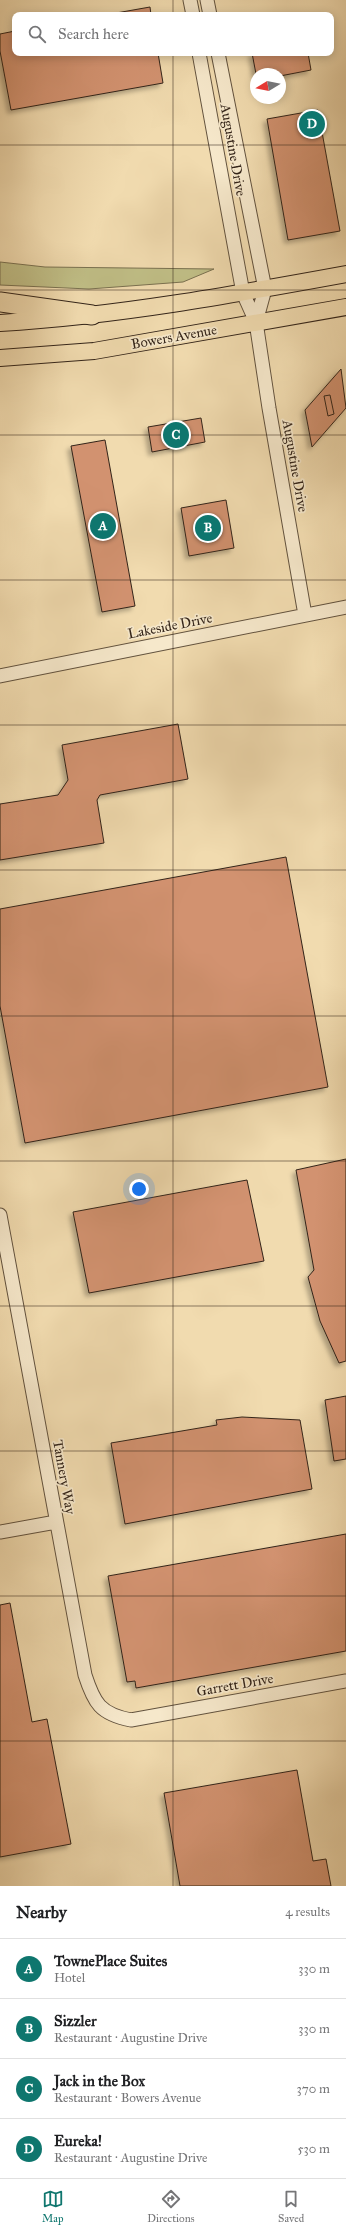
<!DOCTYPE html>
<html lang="en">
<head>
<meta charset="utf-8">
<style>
	:root { --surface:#fff; --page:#f2f2f2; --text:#202124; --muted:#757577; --line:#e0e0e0; --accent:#0f766e }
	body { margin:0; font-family:"IM FELL Great Primer",serif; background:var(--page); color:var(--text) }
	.compass { position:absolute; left:250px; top:68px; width:36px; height:36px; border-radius:50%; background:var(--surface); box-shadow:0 2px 10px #0003; rotate:260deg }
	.you { position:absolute; left:139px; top:1189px; width:14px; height:14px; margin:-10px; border:3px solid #fff; border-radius:50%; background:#1a73e8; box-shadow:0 0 0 6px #1a73e833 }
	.badge { display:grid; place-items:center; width:26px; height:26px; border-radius:50%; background:var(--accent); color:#fff; font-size:13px; font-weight:700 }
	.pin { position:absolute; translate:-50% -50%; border:2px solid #fff; box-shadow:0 1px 4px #0006 }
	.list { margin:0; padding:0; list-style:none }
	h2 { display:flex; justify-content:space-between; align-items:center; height:52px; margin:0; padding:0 16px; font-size:17px }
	h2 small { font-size:13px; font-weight:400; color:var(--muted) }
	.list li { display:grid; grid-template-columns:26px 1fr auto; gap:12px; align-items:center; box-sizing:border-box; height:60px; padding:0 16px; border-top:1px solid var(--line) }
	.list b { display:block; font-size:15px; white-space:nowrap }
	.list p { margin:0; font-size:13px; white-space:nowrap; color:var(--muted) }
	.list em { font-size:13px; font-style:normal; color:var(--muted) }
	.icon { flex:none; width:22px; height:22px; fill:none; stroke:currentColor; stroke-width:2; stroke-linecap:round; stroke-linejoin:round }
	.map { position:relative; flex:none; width:346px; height:1886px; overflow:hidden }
	.search { position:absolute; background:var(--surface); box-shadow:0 2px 10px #0003; left:12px; right:12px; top:12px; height:44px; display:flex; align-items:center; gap:10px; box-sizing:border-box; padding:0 14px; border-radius:8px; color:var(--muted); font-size:15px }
	.sheet { height:292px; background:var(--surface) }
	nav { display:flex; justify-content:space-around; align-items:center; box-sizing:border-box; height:56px; border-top:1px solid var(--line); background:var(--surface); font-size:11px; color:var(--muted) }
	nav a { display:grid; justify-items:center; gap:2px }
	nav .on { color:var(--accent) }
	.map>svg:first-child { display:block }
	.green { fill:#c0be86; stroke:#7a7150 }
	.building { fill:#d2926f; stroke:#332419; filter:url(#shadow) }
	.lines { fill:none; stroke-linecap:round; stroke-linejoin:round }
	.minor-casing { stroke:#62523e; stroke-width:15 }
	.major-casing { stroke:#332419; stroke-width:18 }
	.highway-casing { stroke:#332419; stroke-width:21 }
	.minor { stroke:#f6e8cb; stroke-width:13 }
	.major { stroke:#f1dbaf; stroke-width:16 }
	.highway { stroke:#f1dbaf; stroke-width:19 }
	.grid { fill:none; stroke:#332419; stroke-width:1; stroke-opacity:0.55 }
	.labels { text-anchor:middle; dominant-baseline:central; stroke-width:3.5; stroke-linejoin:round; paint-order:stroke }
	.street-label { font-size:14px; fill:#332419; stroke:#f6e8cb }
</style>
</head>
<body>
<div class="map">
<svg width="346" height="1886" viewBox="0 0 346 1886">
	<defs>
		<filter id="shadow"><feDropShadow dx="-3.5" dy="3.5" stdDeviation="2" flood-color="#0004"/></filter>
	</defs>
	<rect width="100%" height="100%" fill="#f1dbaf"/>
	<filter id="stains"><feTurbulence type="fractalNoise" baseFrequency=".005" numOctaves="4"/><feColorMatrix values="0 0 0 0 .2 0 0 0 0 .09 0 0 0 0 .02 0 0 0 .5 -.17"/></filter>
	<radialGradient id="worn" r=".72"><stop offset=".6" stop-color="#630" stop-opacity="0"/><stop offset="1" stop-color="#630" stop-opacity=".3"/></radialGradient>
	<path class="green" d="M0,262l45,5 169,2 -31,13 -94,7 -89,-4z"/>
	<path class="building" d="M150,7l1,8h-46z
		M15,31v22h143l5,30 -152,27 -11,-59v-17z
		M252,53h56l3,17 -31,6 -24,-2z
		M318,110l22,121 -52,9 -21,-121z
		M341,369l5,39 -34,39 -7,-37z
		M330,395l4,19 -6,2 -4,-20z
		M201,418l4,24 -53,10 -4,-25z
		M105,440l30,166 -33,6 -31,-166z
		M226,500l8,48 -45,8 -8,-48z
		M178,724l10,55 -88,16 -3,5 7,43 -104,17v-56l58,-9 10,-15 -6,-35z
		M286,857l42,230 -303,56 -25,-137v-97z
		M346,1159v202l-7,2 -19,-42 -12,-44 6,-7 -18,-100z
		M247,1180l17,81 -175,32 -16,-81z
		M346,1396v63l-12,2 -9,-61z
		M242,1417l58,3 12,69 -187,35 -14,-81 106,-18 -1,-5z
		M346,1534v117l-210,37 -1,-7 -8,1 -19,-106z
		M10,1603l22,119 15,-3 24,125 -71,13v-252z
		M297,1770l16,91 13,-2 5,27h-151l-16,-93z"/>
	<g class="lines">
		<g class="minor-casing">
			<path id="minor" d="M190,0l3,15
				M207,0l3,15
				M199,53l44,240 13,29 13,86 36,207
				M218,53l47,236 -9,33
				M0,676l346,-69
				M0,1215l85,460c9,28 15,39 46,45l215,-39
				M0,1532l56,-10"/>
		</g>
		<g class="major-casing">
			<path id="major" d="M0,323c116,-7 231,-28 346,-49
				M0,358l94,-7 252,-44"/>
		</g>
		<g class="highway-casing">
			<path id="highway" d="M0,302l92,13"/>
		</g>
		<use href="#minor" class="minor"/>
		<use href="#major" class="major"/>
		<use href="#highway" class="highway"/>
	</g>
	<path class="grid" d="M173,0v15M173,53v1833M0,145h346M0,290h346M0,435h346M0,580h346M0,725h346M0,870h346M0,1016h346M0,1161h346M0,1306h346M0,1451h346M0,1596h346M0,1741h346"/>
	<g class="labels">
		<g class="street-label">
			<text transform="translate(233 150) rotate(80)">Augustine Drive</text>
			<text transform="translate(174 337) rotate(-10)">Bowers Avenue</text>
			<text transform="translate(295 466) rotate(80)">Augustine Drive</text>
			<text transform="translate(170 626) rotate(-11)">Lakeside Drive</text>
			<text transform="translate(64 1477) rotate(80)">Tannery Way</text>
			<text transform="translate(235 1685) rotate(-10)">Garrett Drive</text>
		</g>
	</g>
	<rect width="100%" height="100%" filter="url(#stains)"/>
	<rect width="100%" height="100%" fill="url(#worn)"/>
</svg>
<svg class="compass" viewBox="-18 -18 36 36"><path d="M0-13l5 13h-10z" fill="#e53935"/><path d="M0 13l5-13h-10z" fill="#757577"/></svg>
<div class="you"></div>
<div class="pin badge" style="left:103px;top:526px">A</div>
<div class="pin badge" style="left:208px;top:528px">B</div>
<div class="pin badge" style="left:176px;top:435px">C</div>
<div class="pin badge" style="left:312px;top:124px">D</div>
<div class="search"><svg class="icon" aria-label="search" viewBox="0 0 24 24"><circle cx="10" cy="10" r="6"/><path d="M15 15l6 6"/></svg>Search here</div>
</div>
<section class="sheet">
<h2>Nearby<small>4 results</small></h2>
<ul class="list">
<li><span class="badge">A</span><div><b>TownePlace Suites</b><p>Hotel</p></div><em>330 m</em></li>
<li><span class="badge">B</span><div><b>Sizzler</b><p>Restaurant · Augustine Drive</p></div><em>330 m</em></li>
<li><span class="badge">C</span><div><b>Jack in the Box</b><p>Restaurant · Bowers Avenue</p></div><em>370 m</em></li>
<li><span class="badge">D</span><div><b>Eureka!</b><p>Restaurant · Augustine Drive</p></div><em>530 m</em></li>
</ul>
</section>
<nav>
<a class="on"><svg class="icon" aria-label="map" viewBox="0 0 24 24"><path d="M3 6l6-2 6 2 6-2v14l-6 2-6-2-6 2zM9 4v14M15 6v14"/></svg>Map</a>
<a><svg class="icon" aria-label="directions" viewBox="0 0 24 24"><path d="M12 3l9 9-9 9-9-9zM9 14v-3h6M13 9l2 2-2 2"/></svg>Directions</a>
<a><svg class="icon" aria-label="saved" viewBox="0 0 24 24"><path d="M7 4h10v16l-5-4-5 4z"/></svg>Saved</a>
</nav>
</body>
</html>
